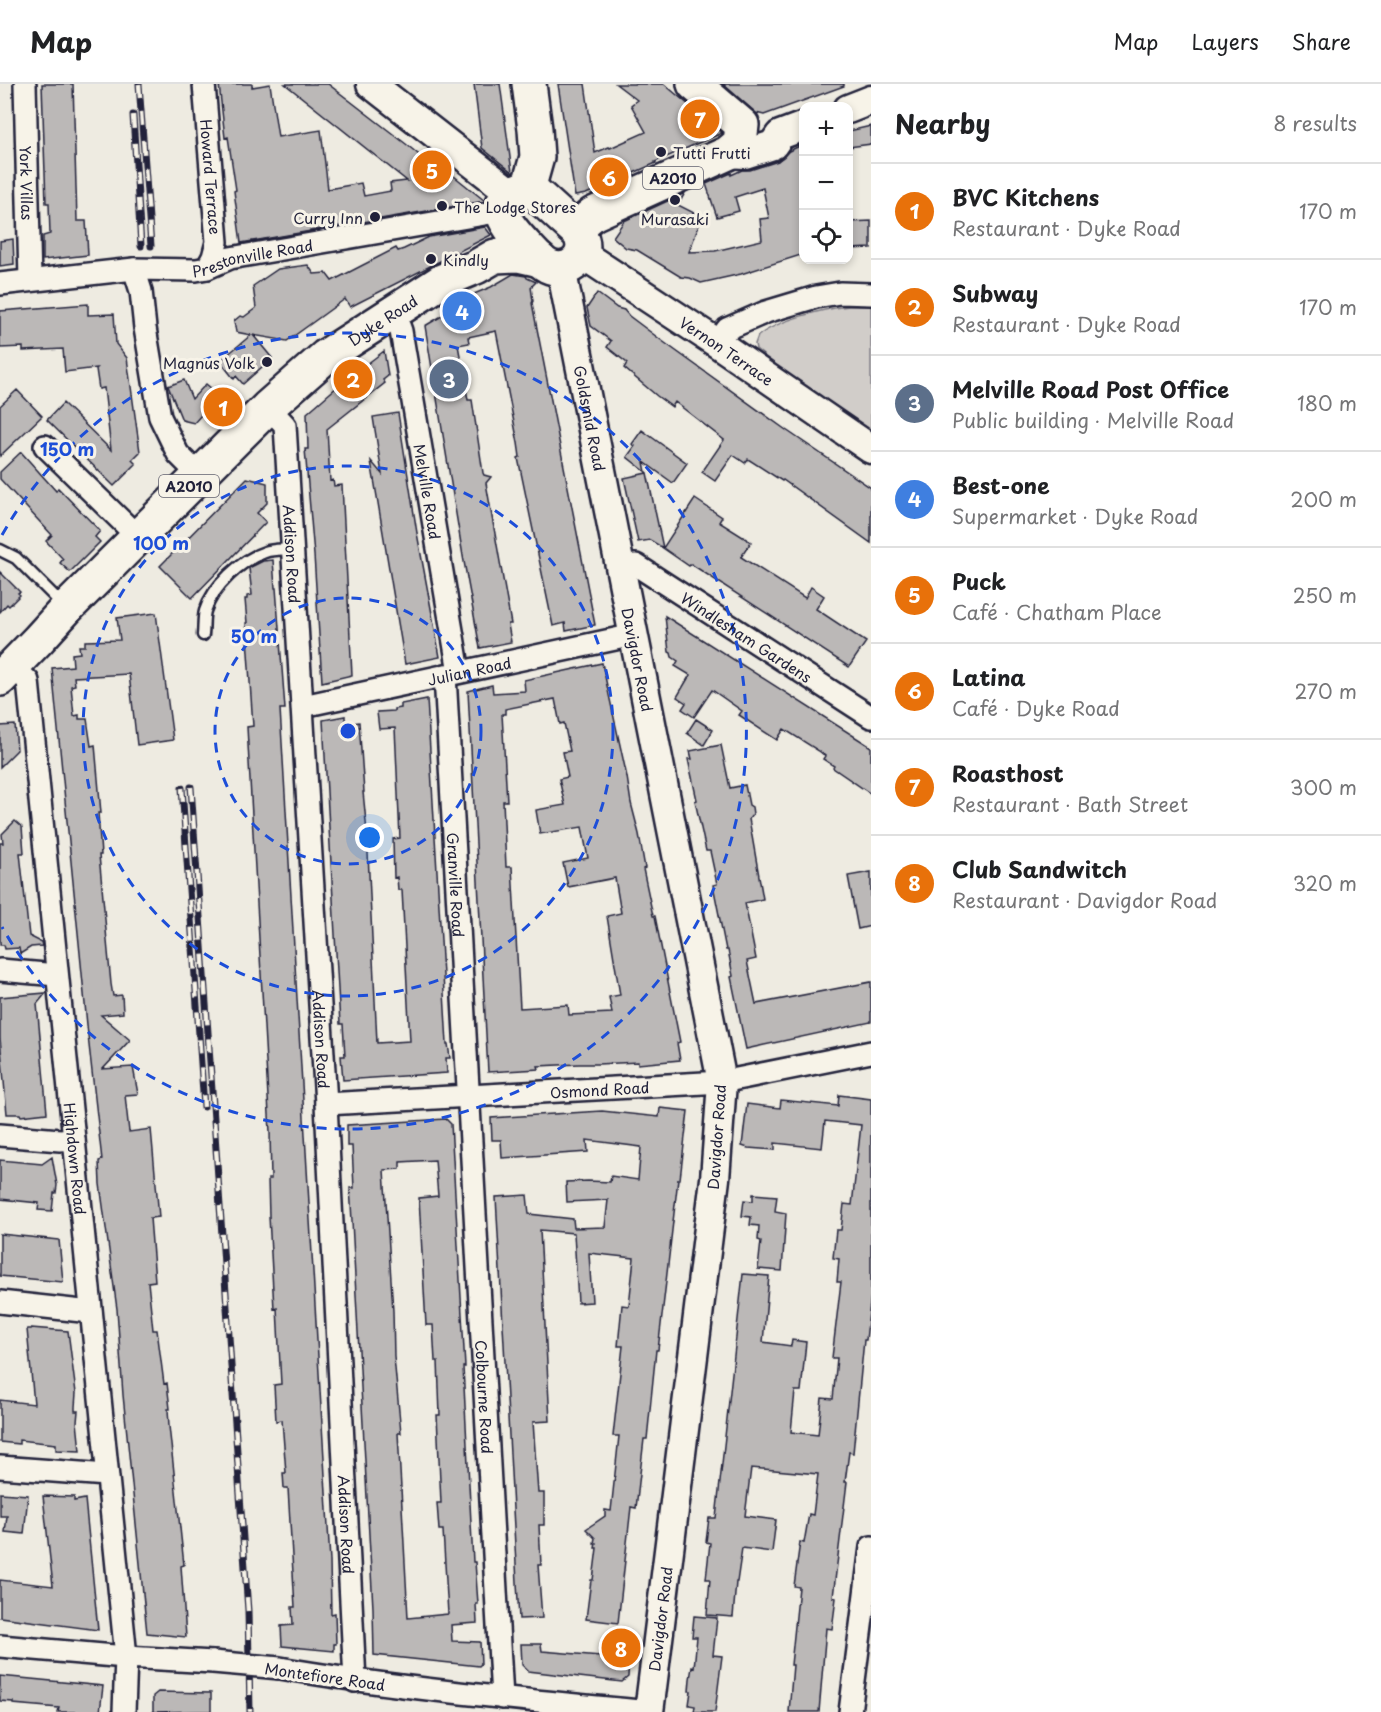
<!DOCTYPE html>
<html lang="en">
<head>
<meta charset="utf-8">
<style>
	:root { --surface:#fff; --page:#f6f6f6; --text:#202124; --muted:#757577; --line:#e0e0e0; --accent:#1a73e8 }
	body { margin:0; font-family:"Playpen Sans",sans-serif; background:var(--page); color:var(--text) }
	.controls { position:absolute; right:18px; top:18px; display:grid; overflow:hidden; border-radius:12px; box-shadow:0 3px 9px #0003 }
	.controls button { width:54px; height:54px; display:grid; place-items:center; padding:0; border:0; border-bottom:2px solid var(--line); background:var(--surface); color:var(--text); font:30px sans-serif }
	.you { position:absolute; left:370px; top:754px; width:21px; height:21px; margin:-15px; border:4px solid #fff; border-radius:50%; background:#1a73e8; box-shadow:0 0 0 9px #1a73e833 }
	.badge { display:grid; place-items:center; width:39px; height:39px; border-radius:50%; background:var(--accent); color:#fff; font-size:20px; font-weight:700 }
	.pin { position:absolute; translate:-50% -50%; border:3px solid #fff; box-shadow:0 2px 6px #0006 }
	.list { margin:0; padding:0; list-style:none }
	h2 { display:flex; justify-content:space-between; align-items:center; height:78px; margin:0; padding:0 24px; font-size:26px }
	h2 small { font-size:20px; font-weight:400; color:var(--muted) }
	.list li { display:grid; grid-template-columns:39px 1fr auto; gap:18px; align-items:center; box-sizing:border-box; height:96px; padding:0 24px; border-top:2px solid var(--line) }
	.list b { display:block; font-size:22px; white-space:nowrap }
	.list p { margin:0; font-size:20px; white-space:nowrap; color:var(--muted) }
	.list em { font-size:20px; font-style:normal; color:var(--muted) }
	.icon { flex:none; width:33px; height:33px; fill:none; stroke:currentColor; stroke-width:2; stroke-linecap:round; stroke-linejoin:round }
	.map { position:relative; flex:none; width:871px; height:1628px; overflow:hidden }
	header { display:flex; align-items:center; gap:36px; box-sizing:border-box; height:84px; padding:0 30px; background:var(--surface); border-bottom:2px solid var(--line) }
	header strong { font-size:28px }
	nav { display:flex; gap:33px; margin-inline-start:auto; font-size:21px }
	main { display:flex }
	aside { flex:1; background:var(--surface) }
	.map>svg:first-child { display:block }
	.green { fill:#d1cdc9; stroke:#7a7882; stroke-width:1.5 }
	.building { fill:#bbb8b7; stroke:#22223b; stroke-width:1.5; fill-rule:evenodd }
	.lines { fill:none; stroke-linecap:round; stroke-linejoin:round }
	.service-casing { stroke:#22223b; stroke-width:15 }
	.minor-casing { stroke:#22223b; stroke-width:26 }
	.secondary-casing { stroke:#22223b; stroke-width:33 }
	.primary-casing { stroke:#22223b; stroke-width:38 }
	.service { stroke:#f7f3e8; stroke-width:10 }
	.minor { stroke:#f7f3e8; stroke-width:21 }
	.secondary { stroke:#f7f3e8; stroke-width:28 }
	.primary { stroke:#f7f3e8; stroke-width:33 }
	.rail-casing { stroke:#22223b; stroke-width:7 }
	.rail { stroke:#f7f3e8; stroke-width:4.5; stroke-dasharray:14; stroke-linecap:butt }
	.minor-bridge-casing { stroke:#22223b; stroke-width:26; stroke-linecap:butt }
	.minor-bridge { stroke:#f7f3e8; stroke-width:21 }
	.ring { fill:none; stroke:#1d4ed8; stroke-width:3; stroke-dasharray:10 8 }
	.poi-dot { fill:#22223b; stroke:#f7f3e8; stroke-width:2 }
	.labels { text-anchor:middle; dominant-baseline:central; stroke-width:6; stroke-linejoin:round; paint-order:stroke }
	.shield { fill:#f7f3e8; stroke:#62616f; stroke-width:1.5 }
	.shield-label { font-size:14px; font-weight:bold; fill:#22223b }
	.poi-label { font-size:15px; fill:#22223b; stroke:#f7f3e8; text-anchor:start }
	.street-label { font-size:15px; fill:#22223b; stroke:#f7f3e8 }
	.centre { fill:#1d4ed8; stroke:#f7f3e8; stroke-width:3 }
	.ring-label { font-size:18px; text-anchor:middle; font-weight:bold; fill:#1d4ed8; stroke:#f7f3e8; stroke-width:6; stroke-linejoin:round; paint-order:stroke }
</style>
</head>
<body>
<header>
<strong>Map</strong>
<nav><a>Map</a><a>Layers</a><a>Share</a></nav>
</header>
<main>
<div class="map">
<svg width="871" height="1628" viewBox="0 0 871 1628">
	<rect width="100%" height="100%" fill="#eeebe1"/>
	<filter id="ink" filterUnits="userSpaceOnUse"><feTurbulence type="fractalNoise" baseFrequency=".0167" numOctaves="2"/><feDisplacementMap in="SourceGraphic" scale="12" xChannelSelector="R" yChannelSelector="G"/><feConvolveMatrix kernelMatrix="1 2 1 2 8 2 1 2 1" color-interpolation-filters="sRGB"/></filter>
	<g filter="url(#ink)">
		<path class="green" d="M849,222h22v134l-82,-58 -16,-19 -17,-14 -1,-5 3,-8c20,-16 65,-27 91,-30z"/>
		<path class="building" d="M42,0h31l4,137h9l2,34 -45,5v-24l7,-2 -1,-31h-3z
			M219,0h33v3l18,-3 8,53 43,-7 7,59 33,-6 3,13 27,-5 -1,-8 17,-2 -122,-97h43l78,60 36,30 7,-2 36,29 -244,42 -7,-52 2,-1 -8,-53 -3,1z
			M474,0h26l12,88 -30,-24z
			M558,0h27l10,69 14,-6 1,1 36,-16 -15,-27 6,-5 -21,-16h48l58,49 -26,11 -41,18 1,1 -70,31 -11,2z
			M723,0h121v2l-80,29 -8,-2z
			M871,42v18l-22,3v-16z
			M804,60v110l-63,20 -40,9 -11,-5 -9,-1 -44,-27 -11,-2 -13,-11 11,-16 61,-28 -7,12 24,12 -13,35 26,-1 47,-11 -2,-21 9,-1 -6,-30 -28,9 4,14 -22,6 -11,-33 25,-11v2l11,-5h8l28,-9 11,-10z
			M871,137v27l-22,1v-27z
			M485,143l6,8 -141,72 -5,-8 -58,42 -34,-6 19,23 -29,26 -7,-8 -2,3 -14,-18 31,-26 -15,-3 -2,-11 6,-5 4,1 12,-9 -3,-22 25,-17 30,-4 6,9 12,-1 6,8 64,-33 2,3 6,-2 25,-12z
			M13,155l1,25 -14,2v-25z
			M513,190l13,2 1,2 9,4 -5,5 2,14 -1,2 63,322 -29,6 -1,-8 -12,3 -35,-168 2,-1 -2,-14 -22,-112 -28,6 1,6 -11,2 10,55h4l11,73 1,2 7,2 -5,6 25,141h-3l3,18 -31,6 -17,-92 -38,-230 42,-25 2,-5 22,-9z
			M597,209l20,15 7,2 5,6 36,27 121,87 85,58v55l-88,-63 -1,1 -34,-22 -3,4 -12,-8 -18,26 -13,-9 22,-32 -49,-38 -3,5 -15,-11 -33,-28 3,-5 -20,-16 4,-6 -20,-15 -4,-18z
			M88,220v11l26,-1 2,30 11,14 13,94 -8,8 4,4 -22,22 -67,-66 16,-17 48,47 -7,-62 -5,1 -3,-20 1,-1 -32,4 -2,-23 -40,2v-4l-23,1v-37z
			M384,267l4,25 -5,4 2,3 -58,46 3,52 3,-1 1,6 8,-1 10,190 -30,7 -8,-127 -9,-106h3l-1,-36 31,-27z
			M184,296l8,19 14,-15 13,11 -25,28 -12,-3 -14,-34z
			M17,306l25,26 -42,40v-50z
			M398,329l19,120 23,124 -35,7 -34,-203 11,13 -9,-57z
			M642,346l45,33 -14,20 -29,-21 2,10 -19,-15 8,-11 -3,-2z
			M21,368l35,39 2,-3 42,43 -5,6 5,5 -30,30 -10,-9 3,-4 -17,-18 6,-6 -52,-56v-7z
			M647,389l16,75 -13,-8 -12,2 -14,-64z
			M247,394l20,5v20l-10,10 9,9 -74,76 -32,-32z
			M695,415l27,18 -3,5 32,20 -10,15 64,41 6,-11 13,9 -8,13 50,33 -17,25 -158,-103 -2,2 -26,-18z
			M273,476l2,28h1l9,121h-5l50,852 1,53 4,-1 1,31h-2v7l-52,-5 -1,-20 12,-1 -1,-18h3l-7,-119h-4l-1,-15h3l-4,-53 -6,1 -2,-36 7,-1 -4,-76 -3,1 -5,-93 -1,-37h3l-1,-47 -23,-405 6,-1 -7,-103h1l-2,-24h2v-3l5,-1 -3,-27 14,-7z
			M0,488l20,20 -2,1 2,2 -11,11 -2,-2 -7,8z
			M156,529l17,127 -36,5 -8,-71 -55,3 1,8 -4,1 3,30 5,-1v4h8l4,27 4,-1 6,68h-3l3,42h-2l12,129 2,12 9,-1 1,18 -22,2 29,25 -27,29 30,-2 5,27 -13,1 4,37 22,-3 8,88 -9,1 5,63 -7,1 5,48h4l7,54 3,-1 3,26h-2l1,17 15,139 -3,1 5,71 -39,-4 -24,-238 -6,-86 -17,-125 -1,-23 3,-1 -13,-115 -37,-377 21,-2 -1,-12 8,-1 -1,-7h6v-5l35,-1 -3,-22z
			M665,532l206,131v47l-38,-26 1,-2 -11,-7 2,-3 -6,-5 -35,-22 -7,11 -38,-25 3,-4 -30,-21 -18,27 -12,-8 4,-6 -9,-6 13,-22 -15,-9 3,-5 -6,-4 -1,-4 -2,-1z
			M602,579l25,114 4,26 8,31 6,34 -2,1 10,47h2l22,111 3,15 -3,1 3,17 -42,4v-2l-40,2h-19l-41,2 1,3 -51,3 -20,-381 24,-6 1,8 32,-2 -1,-11zM555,615l5,25 4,-1 6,28 -7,1 5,25 -9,2 6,26 -29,5 4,24 42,-7 6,31 -25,5 5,24 47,-9 6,35 -14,3 13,79 -11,2 3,16 -43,2 -1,-10 -48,3 -8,-141h-6l-3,-66h4l-5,-87h3v-5z
			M427,615l20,345h1l2,14h-4l1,15 -104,7 -2,-24h4l-2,-32h-3l-17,-304 22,-4v8l14,-2 5,70h-1l4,40 10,211 33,-2 -8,-151h-4l-1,-13 -3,1 -1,-39 7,-1 -5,-110 -16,1 -2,-17 17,-1v-2l7,-1v-4z
			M696,635l17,11 -9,15 -17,-12z
			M15,641l2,25 -17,17v-41z
			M721,661l9,43 15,-3 4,20 3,2 1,7 -4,5 14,80 -18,4 11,56 -9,2 9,43 115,-22v40l-125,27 -15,-72 2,-1 -5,-26h-2l-13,-65 4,-1 -7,-33h-4l-11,-50 2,-1 -9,-41h4l-2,-8z
			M15,737l7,6 2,26h-4l9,83 12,6 1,4 -11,1 -11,7 -1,-6 -14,1 -1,-4h-4v-102h3l-1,-9z
			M871,788v54l-13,3 -10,-53z
			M46,909l-9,11 10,109 -26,3 -1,-2h-13l-7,-76v-41z
			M839,1011l32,4v195l-5,46h-2l-11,113 -4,-1 -4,30h2l-14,115 3,1 -4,31 -6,-1 -7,84h-30l4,-47h-2l8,-78 -5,-1 6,-44 4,1 5,-29 4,1 5,-41 -67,-6 -6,48 31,4 -4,32 -30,-4 -5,34h-1l-3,35 -26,-2 3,-36h-4l4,-36 -4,-1 3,-24h7l27,-244 26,2 -6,66 28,4 1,-6 14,2 -5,49h-6l-4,41 27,3 4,-37 11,1 4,-41h-5l9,-76h-4l2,-23 -6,-1 3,-28h5l3,-26 8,1 9,-80 -36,-4 -3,27 -47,-5v7l-27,-2 -6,-2 5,-42 33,4 1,-8 57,6z
			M660,1024l28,3 -8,68h-2l-20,171h-2l-9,89h-3l-8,69 -5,-1 -13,116 -32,-4 5,-39h2l4,-32h-2l1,-5h-2l1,-5 -9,-9 19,-13v-6l6,1 8,-75h-6l10,-90h-5l4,-41 7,1 5,-48 -45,-5 3,49 -14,1 -4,-70 -34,-3 10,191 -17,1 5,71h6v32h-5l2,40h-3l4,53 -23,1 -23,-422 31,-2 2,19 44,5 1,9 31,-1 3,-27 -41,2 -1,-20 22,-1 22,1 1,-6 27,4 3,-33 -54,-7 1,12 -86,6 -1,-18h-9l-1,-22 111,-7 57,6z
			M446,1035l5,5 14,243h-2l10,195h2l3,42h-2l1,19 -26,2 1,16 28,1 1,22 -2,2 -105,-11 -1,-47 -22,-405 -1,-15h4l-2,-42h-5v-21zM435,1076l3,36 -19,2 7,127h7l2,36h3l2,54h-3l4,88h-4l2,27h4l5,84 -40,4 -10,-185h3l-7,-76 -1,-46 -9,-141 16,-1v-7z
			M52,1073l5,28 -1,8h-2l-2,18 -14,-1 1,-7 -39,-4v-39l42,4z
			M753,1110l24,2 -2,15 11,2 -4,58 -24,-2 3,-28 -3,-1 1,-14 -9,-1 1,-8 -9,-1 2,-16 9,1z
			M0,1150l59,6 4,42 -63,-6z
			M31,1244l37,3 8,62 -1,14v4h3l-1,11 3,29 -24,-1v-6l-37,-4v4l-19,-2v-42l34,4 -7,-75h4z
			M0,1409l28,2 -4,39 -19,-2 2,-16h-7z
			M43,1412l31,1v4l11,-2 13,131 -98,-13v-37l53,6z
			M694,1532l23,2 -4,37 9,1 -7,56h-21l1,-6 -6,-1 2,-14h-2l1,-12 2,-12 2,1 3,-31h-5z
			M614,1545l16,2 -2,46 -6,5 -94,-11 -6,-6 -1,-21h20l1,7 70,6z
			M0,1592l103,10 -3,26h-42l1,-4 -46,-4v-2l-13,-1z
			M158,1608l53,1v18l-58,1v-16z"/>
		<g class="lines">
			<g class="service-casing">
				<path id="service" d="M0,466l16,8 48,48
					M203,551c1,-8 0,-17 2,-24 8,-25 36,-51 60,-59 8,-3 19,-2 28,-3"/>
			</g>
			<g class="minor-casing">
				<g id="minor">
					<path id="s1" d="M25,0l5,196"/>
					<path id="s2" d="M204,0l13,158 -4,15 -6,11"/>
					<path d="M134,185l7,22 4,37 15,89 18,37 22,22"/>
					<path id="s3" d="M0,200l134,-15 62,1 11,-2 23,-10 272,-47"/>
					<path id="s4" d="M394,228l7,19 58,341"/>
					<path d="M717,259l10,-14 39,-17 50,-15 24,-4 31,1"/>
					<path id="s5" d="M268,323l17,18 41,679 29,577"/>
					<path d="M45,362l93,91"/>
					<path id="s6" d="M621,483l15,-2 235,152"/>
					<path id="s7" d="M12,582l16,15 98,976 -2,55"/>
					<path id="s8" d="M445,591l57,1023"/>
					<path id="s9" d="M303,622l331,-71"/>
					<path d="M0,886l57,5"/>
					<path id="s10" d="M326,1020l396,-22 149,-30"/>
					<path d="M0,1051l60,5 14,-1"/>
					<path d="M0,1218l91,10"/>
					<path d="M0,1383l107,8"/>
					<path d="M0,1562l126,11 87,5"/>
					<path d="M280,1584c122,21 246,32 369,44"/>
					<path d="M850,1628l21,-165"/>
				</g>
			</g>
			<g class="secondary-casing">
				<g id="secondary">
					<path d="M371,0l140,109"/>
					<path d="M848,25l23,-9"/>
					<path d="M728,69l17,1 28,-9 7,-10 24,-9"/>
					<path id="s11" d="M582,170l135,89 154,106"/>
					<path id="s12" d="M561,184l161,814 -7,97 -66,533"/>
				</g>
			</g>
			<g class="primary-casing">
				<g id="primary">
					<path d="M521,105h7l7,4 44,40c13,22 -9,43 -31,33 -8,-4 -15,-13 -21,-19 -17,-18 -43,-45 -6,-58z"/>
					<path d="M528,105l9,-32 -2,-28 -6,-45"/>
					<path d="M575,145l18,-15 135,-61 12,-10 2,-18 -48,-41"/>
					<path id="s13" d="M0,595l38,-39 29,-32 201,-201 58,-51 116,-75 34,-14 19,-11 23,-1 22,5"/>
				</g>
			</g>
			<use href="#service" class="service"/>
			<use href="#minor" class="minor"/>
			<use href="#secondary" class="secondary"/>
			<use href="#primary" class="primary"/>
			<g class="rail-casing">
				<path id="rail" d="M139,0l12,162
					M133,31l8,131
					M191,703l57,824 2,101
					M182,704l22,319"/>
			</g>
			<use href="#rail" class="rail"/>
			<g class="minor-bridge-casing">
				<path id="minor-bridge" d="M213,1578l67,6"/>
			</g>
			<use href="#minor-bridge" class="minor-bridge"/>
		</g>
	</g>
	<g class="ring">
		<circle cx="348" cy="647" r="133"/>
		<circle cx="348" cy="647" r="265"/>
		<path d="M2 451A398 398 0 1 1 2 843"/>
	</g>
	<g class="poi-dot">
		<circle cx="661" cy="68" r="6"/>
		<circle cx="675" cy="116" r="6"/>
		<circle cx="442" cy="122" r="6"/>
		<circle cx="375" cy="133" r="6"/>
		<circle cx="431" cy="175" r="6"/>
		<circle cx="267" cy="278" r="6"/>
	</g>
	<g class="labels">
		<g class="shield">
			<rect x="643" y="83" width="60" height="22" rx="4.5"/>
			<rect x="159" y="391" width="60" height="22" rx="4.5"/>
		</g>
		<g class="shield-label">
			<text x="673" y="94">A2010</text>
			<text x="189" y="402">A2010</text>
		</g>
		<g class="poi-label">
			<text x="673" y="68">Tutti Frutti</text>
			<text x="454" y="122">The Lodge Stores</text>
			<text x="363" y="133" text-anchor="end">Curry Inn</text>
			<text x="675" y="134" text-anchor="middle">Murasaki</text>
			<text x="443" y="175">Kindly</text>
			<text x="255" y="278" text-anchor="end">Magnus Volk</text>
		</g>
		<g class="street-label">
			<text stroke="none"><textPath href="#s2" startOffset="93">Howard Terrace</textPath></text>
			<text stroke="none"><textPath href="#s1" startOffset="99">York Villas</textPath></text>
			<text stroke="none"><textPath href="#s3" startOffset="255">Prestonville Road</textPath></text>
			<text stroke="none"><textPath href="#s13" startOffset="526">Dyke Road</textPath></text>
			<text stroke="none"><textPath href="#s11" startOffset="174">Vernon Terrace</textPath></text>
			<text stroke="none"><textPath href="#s12" startOffset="153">Goldsmid Road</textPath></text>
			<text stroke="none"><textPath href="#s4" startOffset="183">Melville Road</textPath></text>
			<text stroke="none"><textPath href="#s5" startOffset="154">Addison Road</textPath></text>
			<text stroke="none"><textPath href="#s6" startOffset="147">Windlesham Gardens</textPath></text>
			<text stroke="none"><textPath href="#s12" startOffset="399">Davigdor Road</textPath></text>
			<text stroke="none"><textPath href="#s9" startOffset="170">Julian Road</textPath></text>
			<text stroke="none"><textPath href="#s8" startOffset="210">Granville Road</textPath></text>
			<text stroke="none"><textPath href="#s5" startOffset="640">Addison Road</textPath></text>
			<text stroke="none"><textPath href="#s10" startOffset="274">Osmond Road</textPath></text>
			<text transform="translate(716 1053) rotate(-86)">Davigdor Road</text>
			<text stroke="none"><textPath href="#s7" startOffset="502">Highdown Road</textPath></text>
			<text stroke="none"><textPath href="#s8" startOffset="723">Colbourne Road</textPath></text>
			<text stroke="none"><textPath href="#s5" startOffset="1126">Addison Road</textPath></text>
			<text transform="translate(660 1535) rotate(-83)">Davigdor Road</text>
			<text transform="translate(325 1592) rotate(8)">Montefiore Road</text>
		</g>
	</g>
	<circle cx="348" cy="647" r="9" class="centre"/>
	<g class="ring-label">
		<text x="67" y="372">150 m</text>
		<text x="161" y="466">100 m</text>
		<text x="254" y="559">50 m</text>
	</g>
</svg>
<div class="controls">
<button>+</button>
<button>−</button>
<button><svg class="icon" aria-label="locate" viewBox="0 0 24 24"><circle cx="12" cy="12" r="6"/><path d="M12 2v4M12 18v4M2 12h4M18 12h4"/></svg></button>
</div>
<div class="you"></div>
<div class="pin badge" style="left:223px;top:323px;background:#e8710a">1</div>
<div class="pin badge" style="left:353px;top:295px;background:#e8710a">2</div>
<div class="pin badge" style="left:449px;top:295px;background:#5c6f8a">3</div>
<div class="pin badge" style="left:462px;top:227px;background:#3f7fe0">4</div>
<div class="pin badge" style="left:432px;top:86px;background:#e8710a">5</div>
<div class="pin badge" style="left:609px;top:93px;background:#e8710a">6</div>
<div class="pin badge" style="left:700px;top:35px;background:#e8710a">7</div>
<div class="pin badge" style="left:621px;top:1564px;background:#e8710a">8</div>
</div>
<aside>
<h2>Nearby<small>8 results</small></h2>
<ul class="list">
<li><span class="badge" style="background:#e8710a">1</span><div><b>BVC Kitchens</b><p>Restaurant · Dyke Road</p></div><em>170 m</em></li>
<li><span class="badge" style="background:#e8710a">2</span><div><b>Subway</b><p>Restaurant · Dyke Road</p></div><em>170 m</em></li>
<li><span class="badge" style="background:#5c6f8a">3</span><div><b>Melville Road Post Office</b><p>Public building · Melville Road</p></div><em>180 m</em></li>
<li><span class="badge" style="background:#3f7fe0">4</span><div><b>Best-one</b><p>Supermarket · Dyke Road</p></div><em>200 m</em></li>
<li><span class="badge" style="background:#e8710a">5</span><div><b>Puck</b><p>Café · Chatham Place</p></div><em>250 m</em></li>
<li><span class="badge" style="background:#e8710a">6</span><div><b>Latina</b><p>Café · Dyke Road</p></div><em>270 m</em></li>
<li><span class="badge" style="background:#e8710a">7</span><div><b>Roasthost</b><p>Restaurant · Bath Street</p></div><em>300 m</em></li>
<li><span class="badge" style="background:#e8710a">8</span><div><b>Club Sandwitch</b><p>Restaurant · Davigdor Road</p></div><em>320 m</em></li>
</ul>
</aside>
</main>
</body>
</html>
